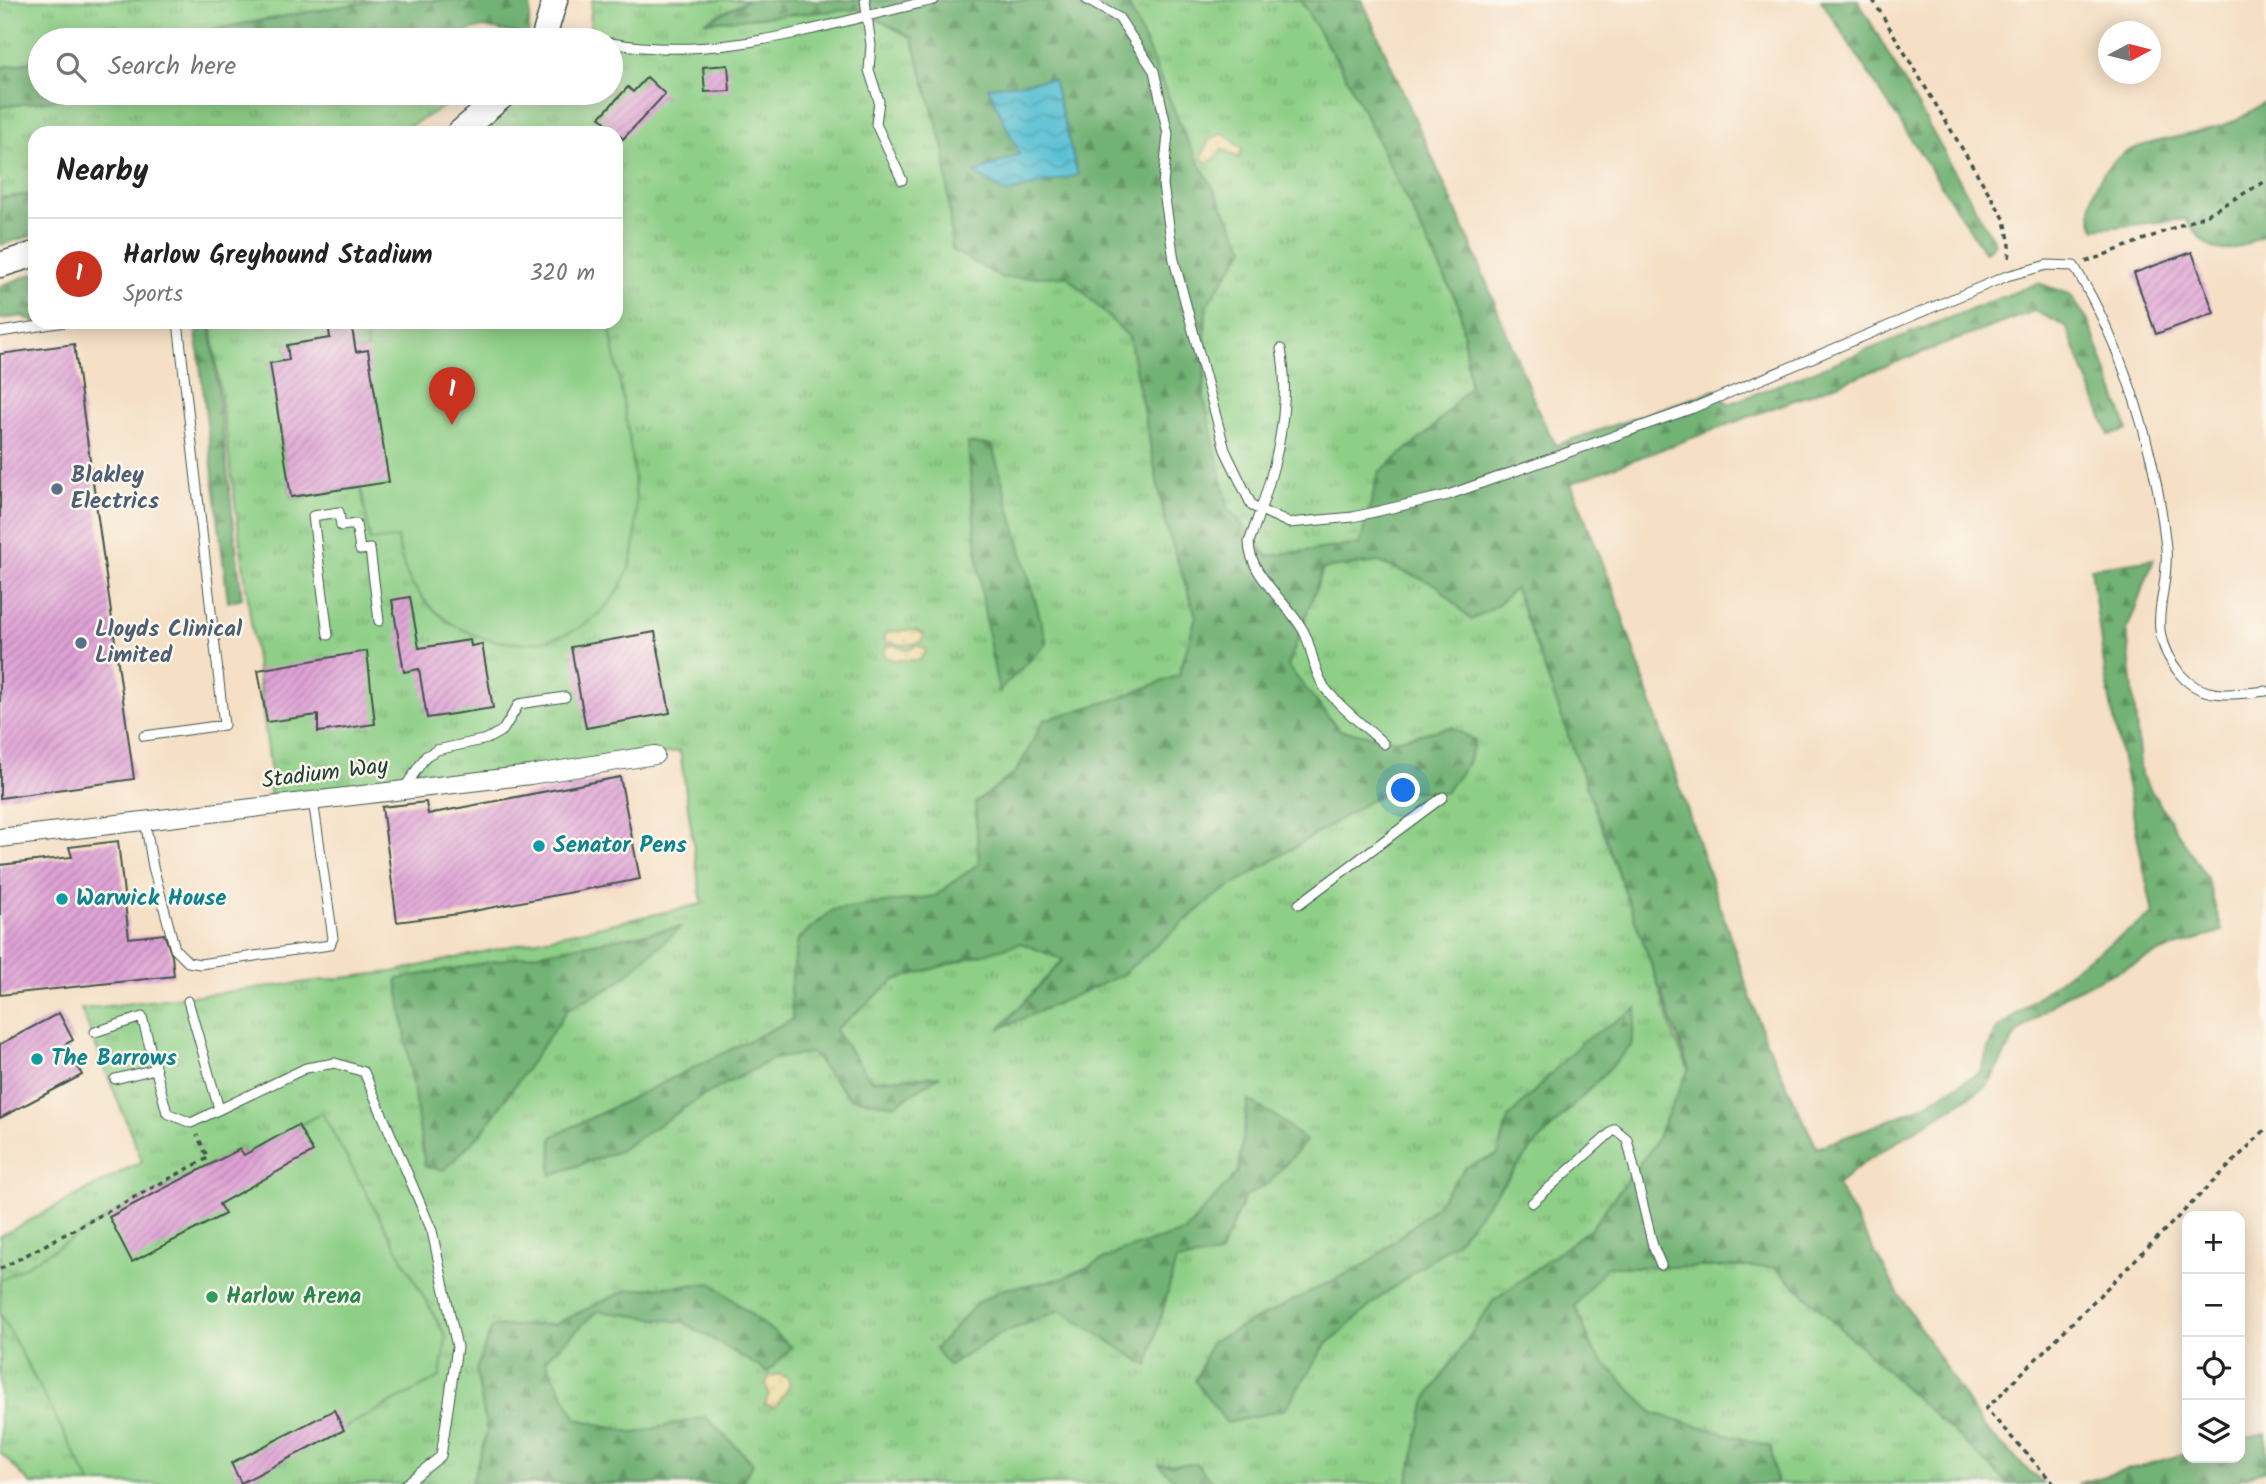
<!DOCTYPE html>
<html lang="en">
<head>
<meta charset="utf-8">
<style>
	:root { --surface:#fff; --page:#f6f6f6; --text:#222; --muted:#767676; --line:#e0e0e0; --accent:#c8321e }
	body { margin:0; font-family:Kalam,sans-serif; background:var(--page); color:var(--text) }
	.controls { position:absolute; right:21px; bottom:21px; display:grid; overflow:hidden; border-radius:14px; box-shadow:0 4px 18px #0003 }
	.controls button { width:63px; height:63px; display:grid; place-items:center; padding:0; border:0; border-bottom:2px solid var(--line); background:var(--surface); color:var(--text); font:35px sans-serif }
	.compass { position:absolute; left:2098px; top:21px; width:63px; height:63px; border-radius:50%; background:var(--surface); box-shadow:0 4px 18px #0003; rotate:83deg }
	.you { position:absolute; left:1404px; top:791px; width:24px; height:24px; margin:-18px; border:5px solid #fff; border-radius:50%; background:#1a73e8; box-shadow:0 0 0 10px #1a73e833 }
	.badge { display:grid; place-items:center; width:46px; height:46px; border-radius:50%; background:var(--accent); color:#fff; font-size:23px; font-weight:700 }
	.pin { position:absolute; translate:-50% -58px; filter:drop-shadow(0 2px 4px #0008) }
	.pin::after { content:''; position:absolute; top:37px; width:24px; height:21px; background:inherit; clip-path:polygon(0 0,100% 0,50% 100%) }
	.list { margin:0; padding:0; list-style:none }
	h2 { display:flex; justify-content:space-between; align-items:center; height:91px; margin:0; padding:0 28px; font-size:30px }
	h2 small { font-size:23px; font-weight:400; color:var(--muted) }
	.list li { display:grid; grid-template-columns:46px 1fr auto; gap:21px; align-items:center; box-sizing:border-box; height:112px; padding:0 28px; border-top:2px solid var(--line) }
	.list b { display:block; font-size:26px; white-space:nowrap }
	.list p { margin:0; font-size:23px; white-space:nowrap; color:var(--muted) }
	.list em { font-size:23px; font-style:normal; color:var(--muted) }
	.icon { flex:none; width:38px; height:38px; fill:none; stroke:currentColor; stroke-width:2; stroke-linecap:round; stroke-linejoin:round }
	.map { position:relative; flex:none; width:2266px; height:1484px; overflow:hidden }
	.search { position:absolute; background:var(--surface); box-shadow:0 4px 18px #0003; left:28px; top:28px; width:595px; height:77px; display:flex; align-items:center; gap:18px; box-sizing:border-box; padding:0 24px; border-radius:38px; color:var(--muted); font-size:26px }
	.panel { position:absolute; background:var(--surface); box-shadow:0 4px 18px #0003; left:28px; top:126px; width:595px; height:203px; border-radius:21px }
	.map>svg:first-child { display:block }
	.grass { fill:url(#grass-tufts); stroke:#56865e; stroke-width:2 }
	.forest { fill:url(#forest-firs); stroke:#487854; stroke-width:2 }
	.sand { fill:url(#sand-dots); stroke:#868c69; stroke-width:2 }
	.pitch { fill:#8ecf87; stroke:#56865e; stroke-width:2 }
	.water { fill:url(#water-waves); stroke:#3a7e84; stroke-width:2 }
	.building { fill:url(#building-hatch) }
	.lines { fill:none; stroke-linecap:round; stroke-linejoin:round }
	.lane-casing { stroke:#3f554a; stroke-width:11 }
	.street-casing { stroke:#3f554a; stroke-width:20 }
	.secondary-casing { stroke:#3f554a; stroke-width:27 }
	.path { stroke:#3f554a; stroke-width:3.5; stroke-dasharray:5 5; stroke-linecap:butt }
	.lane { stroke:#fff; stroke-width:9 }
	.street { stroke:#fff; stroke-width:18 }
	.secondary { stroke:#fff; stroke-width:24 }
	.service-dot { fill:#5c6f8a; stroke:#fbf7ec; stroke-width:2.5 }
	.culture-dot { fill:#0f9aa8; stroke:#fbf7ec; stroke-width:2.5 }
	.leisure-dot { fill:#2e9e5b; stroke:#fbf7ec; stroke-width:2.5 }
	.labels { text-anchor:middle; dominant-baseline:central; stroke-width:5; stroke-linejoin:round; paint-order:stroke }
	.service-label { font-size:23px; font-weight:bold; fill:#4e5e75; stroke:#fbf7ec; text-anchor:start }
	.street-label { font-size:23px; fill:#1f3d34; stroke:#fbf7ec }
	.culture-label { font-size:23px; font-weight:bold; fill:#0d838f; stroke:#fbf7ec; text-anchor:start }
	.leisure-label { font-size:23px; font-weight:bold; fill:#27864d; stroke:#fbf7ec; text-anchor:start }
</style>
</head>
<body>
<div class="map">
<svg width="2266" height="1484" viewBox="0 0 2266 1484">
	<defs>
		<pattern id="grass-tufts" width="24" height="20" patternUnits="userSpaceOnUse" patternTransform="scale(1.75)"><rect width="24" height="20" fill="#8ecf87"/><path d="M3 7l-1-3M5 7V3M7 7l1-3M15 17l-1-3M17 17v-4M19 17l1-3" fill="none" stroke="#73a96f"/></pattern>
		<pattern id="forest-firs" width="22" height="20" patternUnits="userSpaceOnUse" patternTransform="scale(1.75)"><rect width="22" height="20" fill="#72b274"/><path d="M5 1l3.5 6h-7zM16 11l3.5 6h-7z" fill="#5d9260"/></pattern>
		<pattern id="sand-dots" width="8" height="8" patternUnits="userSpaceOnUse" patternTransform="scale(1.75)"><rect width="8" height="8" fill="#eeda9e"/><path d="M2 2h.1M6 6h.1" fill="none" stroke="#ccbc89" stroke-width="1.8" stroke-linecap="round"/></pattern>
		<pattern id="water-waves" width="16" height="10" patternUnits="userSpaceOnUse" patternTransform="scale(1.75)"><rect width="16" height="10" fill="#56bfd3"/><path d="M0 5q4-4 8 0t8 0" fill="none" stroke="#479cac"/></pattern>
		<pattern id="building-hatch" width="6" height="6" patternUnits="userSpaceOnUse" patternTransform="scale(1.75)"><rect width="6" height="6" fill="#dfa1d5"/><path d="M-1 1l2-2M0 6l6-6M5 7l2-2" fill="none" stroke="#b484ae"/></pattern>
	</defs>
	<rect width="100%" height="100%" fill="#fbf7ec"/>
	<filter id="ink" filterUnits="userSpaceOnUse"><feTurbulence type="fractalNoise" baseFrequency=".0143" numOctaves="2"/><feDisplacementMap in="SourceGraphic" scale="14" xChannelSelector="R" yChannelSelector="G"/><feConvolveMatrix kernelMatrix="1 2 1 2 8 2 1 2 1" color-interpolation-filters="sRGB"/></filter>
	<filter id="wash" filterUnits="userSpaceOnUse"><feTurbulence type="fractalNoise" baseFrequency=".00686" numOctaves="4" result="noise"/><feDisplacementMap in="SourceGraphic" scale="28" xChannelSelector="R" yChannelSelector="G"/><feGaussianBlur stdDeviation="1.57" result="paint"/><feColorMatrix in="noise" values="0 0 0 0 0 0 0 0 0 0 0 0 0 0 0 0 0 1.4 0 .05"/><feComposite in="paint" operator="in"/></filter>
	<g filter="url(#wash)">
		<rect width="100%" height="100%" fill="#f5dfc5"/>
		<path class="grass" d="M0,0h377l-224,40h-113v20l-40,8z
			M592,0h708l45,74 115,234 10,79 205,652 100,228 234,217h-1978l-31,-32v-216l142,-75 -61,-152 311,-37 310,-68 -22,-153 -140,22 -270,32v-40l-59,-443h405v-189h-157l47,-40h105v-53h-68l46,-1z
			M105,93h363l-71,40h-362v61l-35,4v-91z"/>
		<path class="forest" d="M377,0h154l-3,36 -45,-9 -46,13h-284z
			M748,0h379l59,138 59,110 -39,58 -2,93 24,108 39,49 93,-12 19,-72 52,-42 39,-44 -10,-78 -115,-234 -45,-74h62l111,249 66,164 17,32 160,-55 13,14 309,-121 32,11 19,29 39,107 -19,5 -43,-109 -32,-15 -463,172 41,103 152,451 53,111 98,-38 65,-38 15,-42 85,-66 73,-50 -47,-234 -15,-112 63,-9 -27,71 14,145 66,103 15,53 -64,22 -95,43 -47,38 -28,51 -125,78 -26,22 61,108 86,135 59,56h-34l-234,-217h-169l-31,39 20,47 58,60 118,34 5,37h-363l-5,-4 18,-80 68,-100 97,-72 62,-82 36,-77 -174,-481 -19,18 -25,14 -34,-35 -58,-23 -56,7 -35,97 51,64 56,10 56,-13 24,13 -7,23 -23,30 -56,-4 -177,109 -90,77 -123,54 64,-69 -42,-17 -126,37 -60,50 36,50 69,-4 -46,29 -44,-7 -39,-45 -38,6 -72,38 -82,54 -68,24 1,-38 241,-118 -3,-30 8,-50 35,-29 102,-14 44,-33 -4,-60 41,-31 28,-52 76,-22 59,-23 17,-59 -30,-90 -37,-189 -62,-61 -65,2 -50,-28 -7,-97 -33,-115 -54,-29 -153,13z
			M1821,0h37l137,243 -10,10z
			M40,60v33h65l-105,14v-39z
			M2266,101v133c-41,21 -53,27 -80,-15l-91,10c-14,-33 11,-73 46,-83 29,-9 59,-12 88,-23 13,-4 25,-14 37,-22z
			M35,194v41l-35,10v-47z
			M35,273v49h33l-29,3 -16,-9 -23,3v-33z
			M195,322h15l32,276 -14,4z
			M968,443l24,2 55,198 -48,48c-19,-84 -25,-163 -31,-248z
			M681,927l-67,59 -45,22 -86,123 -39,39 -19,-3 -28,-188z
			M1637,1008l-6,38 -98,101 -75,93 -80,59 -53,47 -40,63 -58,14 -32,-42 16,-39 157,-79 65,-54 33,-42 32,-12 10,-37 74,-76z
			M1248,1100l29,17 29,24 -37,42 -24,14 -26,58 -43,6 -28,105 -88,-56 -64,26 -47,30 -14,-17 43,-47 26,-13 57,-10 63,-29 60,-18 54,-60z
			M712,1283l80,64 -24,25 -85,-50 -86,-11 -52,49 32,59 58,14 70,-16 48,46 -12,21h-270l16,-52 -11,-62 16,-43 63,-3 72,-34z
			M2266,1434v36l-43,14h-146l110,-31v5h53v-19z
			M1197,1464l18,20h-36l-20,-19z"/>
		<path class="sand" d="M1224,133l18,16 -3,9 -17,-9 -7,10 -8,3 -6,-3 8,-20z
			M914,630l10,4 -2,8 -17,3 -18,-3 -3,-3 3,-7z
			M893,645l15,5 8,-5 8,3 2,4 -6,8h-28l-7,-4 -1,-5 3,-5z
			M778,1374l10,4 2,7 -15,23 -10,-4 4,-10 -4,-10 5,-8z"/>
		<path class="pitch" d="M366,322h243c10,64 41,188 20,246 -36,98 -172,98 -220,10 -7,-11 -9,-28 -12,-40l-27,3 -9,-54 -70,10 -21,-134 19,-3 -2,-15 21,-3 3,17 56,-9z
			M322,1113l124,224 -6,40 -202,107h-147l-91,-171v-32l109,-64 131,-68 5,6z"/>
		<path class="water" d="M1053,79l25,96 -73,18 -30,-20 44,-19 -31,-67z"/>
		<g id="blocks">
			<path class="building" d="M728,65l2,26 -25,1 -2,-25z
				M647,77l18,17 -42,45 -23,-22 28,-30 5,5z
				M2192,252l22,61 -58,21 -22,-61z
				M328,322h23l5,30 12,-2 21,132 -98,15 -21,-134 19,-3 -2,-15 43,-7z
				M74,344l60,435 -134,19v-444z
				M410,597l9,51 51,-8 1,6 11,-2 11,64 -66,10 -8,-49 -15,3 -12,-72z
				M655,632l15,81 -84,15 -15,-81z
				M367,651l8,73 -57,8v-17l-51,7 -9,-52z
				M620,777l20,102 -182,35 -61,8 -15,-115 44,-5 2,12z
				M118,841l11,97 35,-4 8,22 2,20 -174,19v-130l72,-8 -3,-10z
				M59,1013l14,27 -7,4 16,31 -82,43v-74z
				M298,1125l15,27 -94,52 6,10 -93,48 -23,-45 131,-68 4,6z
				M334,1410l10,20 -103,53 -10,-20z"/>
		</g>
	</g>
	<g filter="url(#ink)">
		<use href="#blocks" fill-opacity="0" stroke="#3f554a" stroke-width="2"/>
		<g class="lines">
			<g class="lane-casing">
				<path id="lane" d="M865,0l6,45 -2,25 10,31 -3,23 26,56
					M1087,0l32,18 35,53 14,63 -5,51 11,75 51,190 27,56 37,17 64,-6 95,-22 245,-87 314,-132 40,-11 27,1c49,80 83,188 92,282 4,51 -25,79 15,127 22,26 55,19 85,16
					M546,35l50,5
					M611,43c111,20 216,-20 323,-43
					M0,332l65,-10
					M1281,349c12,65 -9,132 -32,193 0,34 40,61 55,90 9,18 9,39 21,56 15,20 40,38 59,56
					M328,635l-15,-119 26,-4 2,14 15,-2 4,26 10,-1 9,72
					M144,736l80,-11 -46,-403
					M403,790l23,-34 11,-6 50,-11 16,-9 16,-26 46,-7
					M145,821l8,46 22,82 13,13 12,2 130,-19 3,-7 -20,-138
					M1299,904l144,-107
					M188,1001l31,108
					M95,1032l47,-15 25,96 24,10 115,-55 29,-5 29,9 68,159 25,116 -16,109 -35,28
					M115,1079l40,-10
					M1532,1203l83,-74 12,10 26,107 8,19"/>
			</g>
			<g class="street-casing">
				<path id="street" d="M0,838l530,-63 125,-20"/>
			</g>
			<g class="secondary-casing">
				<path id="secondary" d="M543,40l12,-40
					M459,133l47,-40
					M0,265l35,-11"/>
			</g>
			<path class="path" d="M1873,0l132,220 5,25 -1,17
				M2086,262l118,-46 62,-35
				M0,1269l208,-111 -11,-23
				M2054,1484l-68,-75 280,-280"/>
			<use href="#lane" class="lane"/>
			<use href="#street" class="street"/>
			<use href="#secondary" class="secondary"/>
		</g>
	</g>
	<g class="service-dot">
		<circle cx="57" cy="489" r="7"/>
		<circle cx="81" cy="643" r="7"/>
	</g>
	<g class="culture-dot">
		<circle cx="539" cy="846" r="7"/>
		<circle cx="62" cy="899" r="7"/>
		<circle cx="37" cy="1059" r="7"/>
	</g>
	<circle class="leisure-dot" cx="212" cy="1297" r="7"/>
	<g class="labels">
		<g class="service-label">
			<text x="71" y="476">Blakley<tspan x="71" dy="26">Electrics</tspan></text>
			<text x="95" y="630">Lloyds Clinical<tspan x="95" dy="26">Limited</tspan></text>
		</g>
		<g class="street-label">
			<text transform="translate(325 774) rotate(-7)">Stadium Way</text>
		</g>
		<g class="culture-label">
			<text x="553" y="846">Senator Pens</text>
			<text x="76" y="899">Warwick House</text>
			<text x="51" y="1059">The Barrows</text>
		</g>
		<g class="leisure-label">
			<text x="226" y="1297">Harlow Arena</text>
		</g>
	</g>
</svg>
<div class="controls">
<button>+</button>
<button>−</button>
<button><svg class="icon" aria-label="locate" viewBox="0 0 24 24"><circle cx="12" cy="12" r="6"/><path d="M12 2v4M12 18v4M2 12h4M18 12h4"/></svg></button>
<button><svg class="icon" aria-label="layers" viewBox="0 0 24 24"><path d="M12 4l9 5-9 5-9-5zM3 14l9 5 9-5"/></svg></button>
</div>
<svg class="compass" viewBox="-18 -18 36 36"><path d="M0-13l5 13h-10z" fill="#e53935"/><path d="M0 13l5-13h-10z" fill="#767676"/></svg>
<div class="you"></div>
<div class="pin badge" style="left:452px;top:425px">1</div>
<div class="search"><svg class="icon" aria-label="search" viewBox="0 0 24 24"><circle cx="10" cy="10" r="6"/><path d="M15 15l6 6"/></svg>Search here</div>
<section class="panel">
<h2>Nearby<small></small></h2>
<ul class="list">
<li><span class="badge">1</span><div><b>Harlow Greyhound Stadium</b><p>Sports</p></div><em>320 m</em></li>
</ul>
</section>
</div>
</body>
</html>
